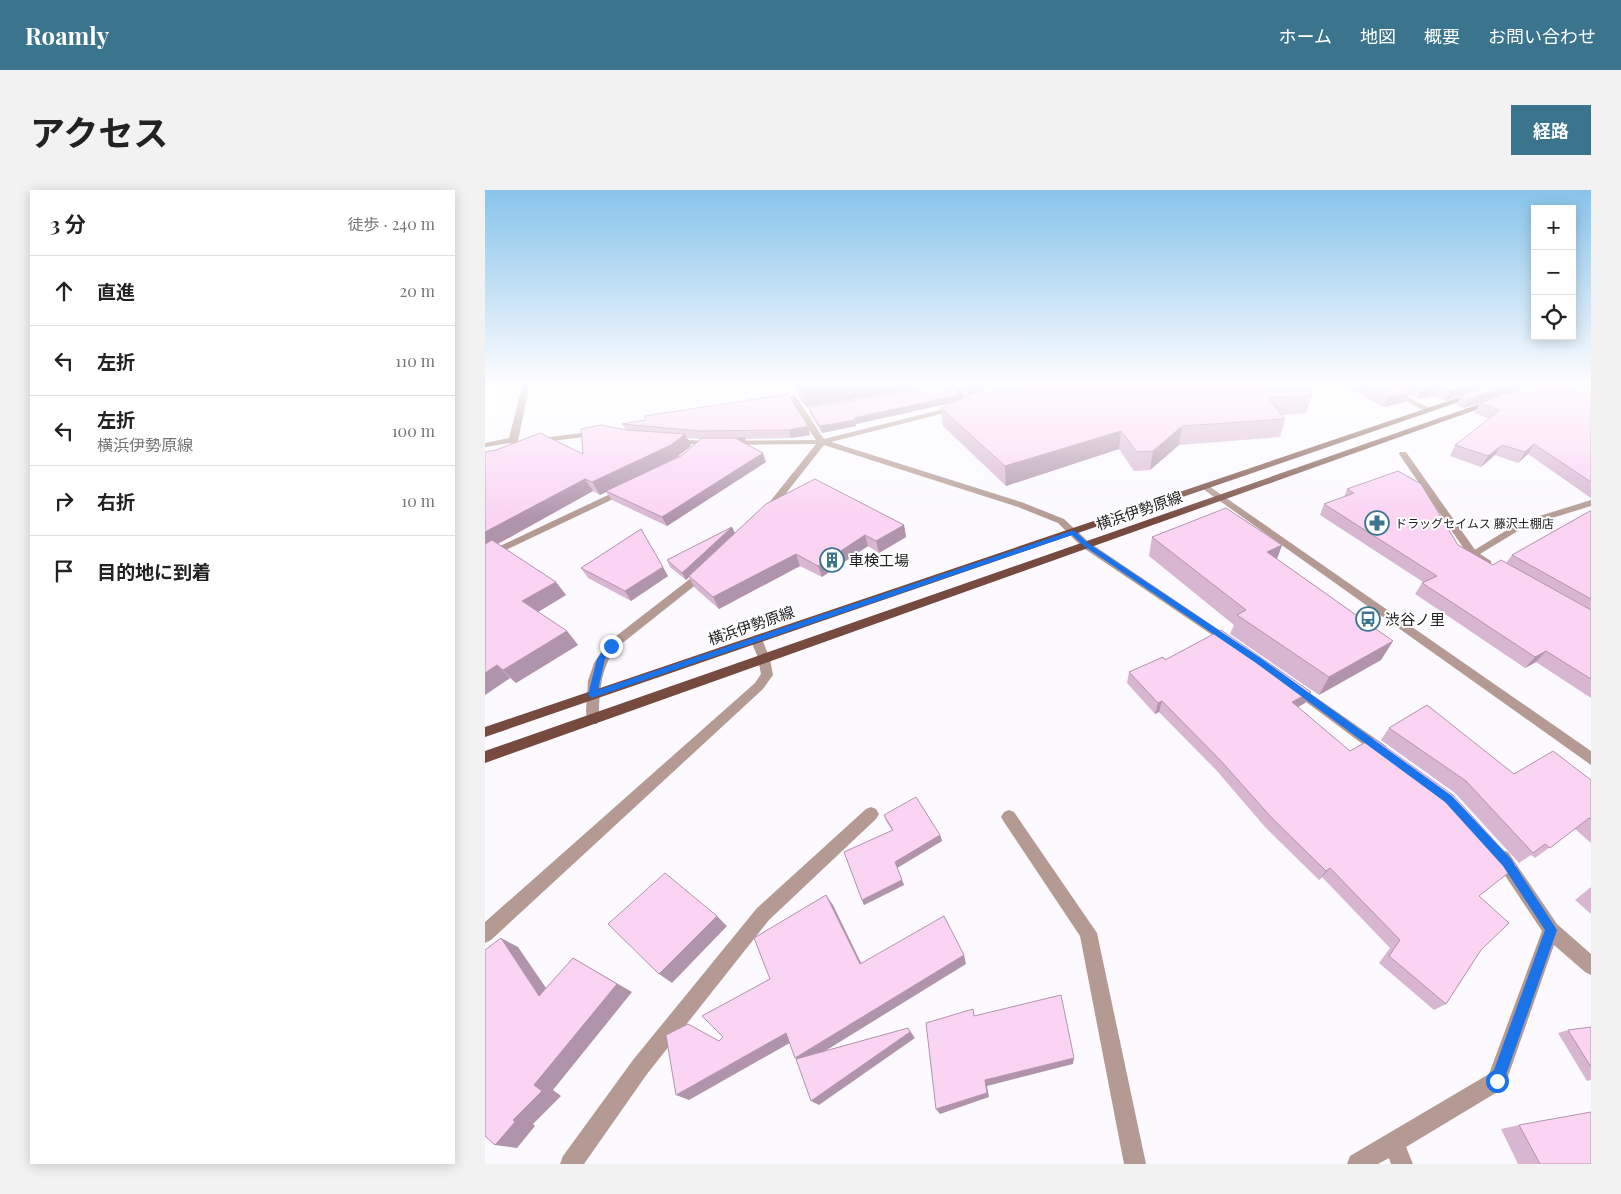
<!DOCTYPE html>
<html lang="ja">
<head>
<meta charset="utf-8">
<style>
	:root { --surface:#fff; --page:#f2f2f2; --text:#222; --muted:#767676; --line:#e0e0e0; --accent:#3a758d }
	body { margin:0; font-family:"Playfair Display","Noto Sans JP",serif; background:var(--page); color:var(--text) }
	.controls { position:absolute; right:15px; top:15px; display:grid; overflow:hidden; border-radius:0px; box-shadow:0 2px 12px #0003 }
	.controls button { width:45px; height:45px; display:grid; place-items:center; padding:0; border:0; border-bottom:1px solid var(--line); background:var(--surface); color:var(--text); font:25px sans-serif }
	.stop { position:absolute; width:15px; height:15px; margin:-11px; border:4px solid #1a73e8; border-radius:50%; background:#fff }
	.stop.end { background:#1a73e8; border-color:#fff; box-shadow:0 1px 5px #0008 }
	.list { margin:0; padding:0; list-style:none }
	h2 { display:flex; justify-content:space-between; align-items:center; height:65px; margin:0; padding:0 20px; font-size:21px }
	h2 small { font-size:16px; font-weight:400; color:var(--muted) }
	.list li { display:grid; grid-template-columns:32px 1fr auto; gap:15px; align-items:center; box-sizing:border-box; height:70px; padding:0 20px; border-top:1px solid var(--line) }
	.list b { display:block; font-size:19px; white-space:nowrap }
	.list p { margin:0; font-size:16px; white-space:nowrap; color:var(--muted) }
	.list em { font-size:16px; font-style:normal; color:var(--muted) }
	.icon { flex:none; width:28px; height:28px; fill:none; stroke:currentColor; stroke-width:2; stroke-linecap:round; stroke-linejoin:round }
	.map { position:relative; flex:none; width:1106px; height:974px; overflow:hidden; border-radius:0px }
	header { display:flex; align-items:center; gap:30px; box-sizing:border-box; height:70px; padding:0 25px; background:var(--accent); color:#fff }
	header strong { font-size:24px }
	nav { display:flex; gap:28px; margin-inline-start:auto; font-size:18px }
	.intro { display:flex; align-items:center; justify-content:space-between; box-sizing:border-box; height:120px; padding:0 30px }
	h1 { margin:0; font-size:35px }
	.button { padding:12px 22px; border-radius:0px; background:var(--accent); color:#fff; font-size:18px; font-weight:700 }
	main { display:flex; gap:30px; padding:0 30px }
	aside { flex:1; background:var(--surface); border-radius:0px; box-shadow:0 2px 12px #0003 }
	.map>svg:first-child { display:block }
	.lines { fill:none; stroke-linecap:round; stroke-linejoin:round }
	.service { fill:#b49a93; fill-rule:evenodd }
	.minor { fill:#b49a93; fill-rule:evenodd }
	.tertiary { fill:#b49a93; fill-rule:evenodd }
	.primary { fill:#764a3f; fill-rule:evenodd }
	.wall { fill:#d8b6d2; fill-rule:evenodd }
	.shaded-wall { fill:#b094ab }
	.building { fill:#fbd4f4; stroke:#b094ab }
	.route { fill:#1a73e8 }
	.labels { text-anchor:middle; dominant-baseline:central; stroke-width:4; stroke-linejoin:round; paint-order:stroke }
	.far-poi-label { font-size:12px; fill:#222023; stroke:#fff; text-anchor:start }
	.street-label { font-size:15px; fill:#222023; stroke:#fff }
	.poi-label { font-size:15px; fill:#222023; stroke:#fff; text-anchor:start }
</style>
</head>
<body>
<header>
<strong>Roamly</strong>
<nav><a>ホーム</a><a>地図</a><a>概要</a><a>お問い合わせ</a></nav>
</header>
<div class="intro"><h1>アクセス</h1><a class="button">経路</a></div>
<main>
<aside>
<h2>3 分<small>徒歩 · 240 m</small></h2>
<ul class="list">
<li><svg class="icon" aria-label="ahead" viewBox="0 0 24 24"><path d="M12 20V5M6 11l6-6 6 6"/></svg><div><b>直進</b></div><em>20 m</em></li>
<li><svg class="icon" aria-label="left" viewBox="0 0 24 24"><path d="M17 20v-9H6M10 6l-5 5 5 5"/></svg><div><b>左折</b></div><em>110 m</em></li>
<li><svg class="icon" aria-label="left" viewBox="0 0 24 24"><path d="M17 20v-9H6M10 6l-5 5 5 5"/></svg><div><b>左折</b><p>横浜伊勢原線</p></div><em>100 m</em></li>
<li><svg class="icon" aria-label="right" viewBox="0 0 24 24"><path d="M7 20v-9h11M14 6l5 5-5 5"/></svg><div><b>右折</b></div><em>10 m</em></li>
<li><svg class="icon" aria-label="arrive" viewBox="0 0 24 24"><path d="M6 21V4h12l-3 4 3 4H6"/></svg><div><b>目的地に到着</b></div></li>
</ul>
</aside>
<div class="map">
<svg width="1106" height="974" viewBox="0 0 1106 974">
	<rect width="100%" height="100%" fill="#fcfaff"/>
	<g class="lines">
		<path class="service" d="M470,194l16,18v4h-6l-12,-18 -17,3 -4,-2z
			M915,262h6l72,102 -1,2h-8l-70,-102z
			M140,297l3,1v4l-143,68v-7z
			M279,465l6,4 3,16 -10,14 -272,251 -6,3v-21l270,-239 6,-9 -3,-15z
			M386,617l5,2 3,5 -3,5 -107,101 -122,154 -63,90h-24l3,-8 70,-96 124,-152 109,-99z"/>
		<path class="minor" d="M38,193h7l-12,58 80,-10 4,2 -4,2 -83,11 -5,-3 -25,4v-4l24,-5z
			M888,193h9l51,27 -7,2z
			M309,205c3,1 25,37 30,44l136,-34v4l-129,33 193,61 40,16 26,24 147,99 -2,3h-8l-145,-98 -24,-24 -40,-16 -194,-62 -52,66 -3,1 -5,-3 52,-65 -113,1 -30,-2 -4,-2 4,-2 30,2 113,-1 -19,-28 -7,-15z
			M1106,310v6l-65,20 -46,28 11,7v4h-8l-15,-11 52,-32z
			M219,378l5,3 -16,16 -78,62c-15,22 -16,45 -16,71l-2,4h-10l-1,-14 2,-29 6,-18 13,-20z
			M271,445l6,4 8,20 -2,3h-8l-10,-23z
			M809,492l92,64 2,4 -2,4 -5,2 -5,-2 -86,-64 -2,-3 2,-3z
			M524,620l5,2 83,121 49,231h-22l-44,-228 -76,-114 -3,-5 3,-5z
			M1017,660l6,2 49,72 34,30v21l-6,-3 -31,-27 -50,143 -98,59 7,17h-22l-2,-6 -11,6h-31l3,-8 139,-82 53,-143 -46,-69 -2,-5 2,-5z"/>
		<path class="tertiary" d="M721,294l385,267v14l-388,-276v-4z"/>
		<path class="primary" d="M987,203l7,2 -994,342v-10z
			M1006,210l7,2 -1013,361v-12z"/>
	</g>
	<path class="wall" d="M310,193h156l-145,24 -6,-7z
		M470,193h344l13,12 -6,18 -24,2 3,4 -5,18 -101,8 -29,25 -16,1 -15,-22 -113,37 -63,-60 -2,-18 10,-5 -95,21v2l-34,7 -12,-19 -1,-6 150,-13v4l9,-4z
		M853,193h253v115l-63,-44 -10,9 -23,-8 -14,12 -31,-11 5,-11 35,-26 -15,-6 5,-10 32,-11 -48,16 -8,-3 5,-9 -16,5 -12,-5 -16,3 -9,-4 -3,7 -21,5z
		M303,204l22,41 -19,3 -46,1 3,6 18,17 -99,64 -55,-26 -6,-8 -6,3 -7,-4 -95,53 68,51 -28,17 29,19 11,14 -62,38 -6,-5 -25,17v-243l98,2 42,-25 -3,-5zM202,248l14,1 -20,17 -4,1 14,-11z
		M862,299l111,56 35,20 13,-2 6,-8 79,-44v187l-55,-36 -11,6 -77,-52 -33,-22 7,-11 1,-1 -103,-67 4,-11 20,-7z
		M419,335l2,12 -27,16 -11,-7 -46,31 -22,-11 -81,43 -24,-21 -6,-11 -3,3 -16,-13 -3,-7 68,-27z
		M667,347l130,8 -5,14 116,82 -12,19 -62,35 -89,-61 4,-9 -85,-69z
		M96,378l87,8 -37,25 -43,-23z
		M680,470l146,32 -6,11 -7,4 181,189 2,54 -35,54 -12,6 -55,-47 11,-15 -68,-71 -3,3 -54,-53 -48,-56 -58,-59 -4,2 -28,-31 2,-11z
		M904,538l125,46 77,6v63l-16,-14 -40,29 -4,-3 -12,8 -64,-70 -74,-53z
		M399,625l56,20 2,6 -45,27 7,17 -40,20 -2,-5 30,-70 -6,-9z
		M1106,697v27l-16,-14z
		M1106,837v53l-4,1 -29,-48 10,-3z
		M1034,935l72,39h-73l-17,-35z"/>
	<path class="shaded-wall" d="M357,193h109l-145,24 -5,-17z
		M484,193h32l-31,15z
		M990,193h24l-54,18 5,-10z
		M1031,193h22l-74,25 5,-9z
		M952,196l-4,10 -16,3 4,-9z
		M924,203l-4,9 -21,5 4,-10z
		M474,205l1,6 -104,23v2l-34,7 -2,-7 34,-8z
		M323,236l2,9 -19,3 -2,-8z
		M697,236l-3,19 -29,25 3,-19z
		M636,241l-2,18 -113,37 -1,-20z
		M200,244l6,12 -14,11 -77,38 -8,-13z
		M260,248l3,8 -11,-7z
		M1049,254l-6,10 -10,9 7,-11z
		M1017,255l-7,10 -14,12 7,-11z
		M278,263l3,9 -99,64 -5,-9z
		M100,289l8,12 -108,60v-19z
		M419,335l2,12 -27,16 -3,-12z
		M247,337l3,6 -49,47 -4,-7z
		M380,345l3,11 -46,31 -4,-11z
		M797,355l-7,19 -8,-12z
		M311,364l4,12 -81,43 -6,-12z
		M178,377l5,9 -37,25 -6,-10z
		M71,392l10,13 -33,20 -11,-14z
		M82,441l11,14 -62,38 -13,-13z
		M908,451l-12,19 -62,35 10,-18z
		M1061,461l-10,11 -11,6 10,-11z
		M12,475l13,13 -25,17v-22z
		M826,502l-6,11 -18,10 5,-11z
		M677,511l-3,11 -4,2 3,-11z
		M455,645l2,6 -45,27 -2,-6z
		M845,678l-8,9 -3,3 7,-9z
		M417,690l2,5 -40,20 -2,-5z
		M341,705l7,10 33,68 -6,-9z
		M232,726l10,10 -55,57 -13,-9z
		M16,748l17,9 39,57 -18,-8z
		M479,765l2,9 -162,100 -9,-6z
		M88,768l59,34 -79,98 8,6 -28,28 2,2 -18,22 -22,-3 18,-25 21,-35z
		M423,838l7,10 -96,67 -8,-4z
		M301,843l9,7 -106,60 -13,-5z
		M589,868l-1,6 -86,22 2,11 -49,17 -4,-5 49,-29z"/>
	<path class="building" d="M311,193h46l-41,7z
		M510,193h304l13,12 -44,3 17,21 -103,7 -29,25 -16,1 -16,-21 -116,35 -64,-58z
		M875,193h30l19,10 -21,4z
		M923,193h67l-25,8 -13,-5 -16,4z
		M1010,193h21l-47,16 -8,-4z
		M1053,193h35l18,7v92l-57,-38 -9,8 -23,-7 -14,11 -33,-11 45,-35 -20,-7z
		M467,194l7,11 -105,23 1,2 -35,6 -11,-18z
		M303,204l20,32 -19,4 -90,1 -77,-7 23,-4v-4z
		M116,235l26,5 58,4 -14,11 -79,37 -7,-3 -100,53v-80l11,-2 44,-17 43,21 -2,-25z
		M217,248h43l-8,1 26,14 -101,64 -56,-26 75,-35z
		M913,281l23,13 37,61 35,20 8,-5 90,50v69l-45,-28 -11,6 -79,-52 -34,-22 15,-7 -113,-72 30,-11 -7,-4z
		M330,289l89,46 -28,16 -11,-6 -47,31 -22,-12 -83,43 -24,-21 77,-72z
		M741,318l56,37 -15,7 126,89 -64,36 -92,-62 9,-5 -94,-73z
		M1105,321h1v88l-79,-44z
		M247,337l-50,46 -15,-13z
		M156,339l22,38 -38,24 -44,-23z
		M7,350l64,42 -34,19 45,30 -64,39 -6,-5 -12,8v-129z
		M736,440l90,62 -19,10 58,49 23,-13 80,57 64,71 -38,30 30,27 -28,27 -35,54 -57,-48 11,-16 -70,-72 -4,3 -55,-54 -50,-56 -59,-60 -4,2 -29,-31 34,-15 2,3z
		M942,515l87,69 39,-23 38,29v39l-2,-1 -39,30 -5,-4 -12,9 -67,-72 -77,-53z
		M431,607l24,38 -45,27 7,18 -40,20 -18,-48 49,-22 -9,-15z
		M180,683l52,43 -58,58 -51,-50z
		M341,705l34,69 84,-48 20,39 -169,103 -9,-25 -110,62 -10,-60 22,-11 31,17 4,-4 -21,-21 68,-37 -16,-41z
		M16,748l38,58 34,-38 44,26 -83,101 8,6 -29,29 2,2 -20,23 -10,-9v-186z
		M576,805l13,63 -89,22 2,13 -51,16 -10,-86 47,-14 1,7z
		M1106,837v40l-23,-37z
		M423,838l2,4 -99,69 -15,-42z
		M1106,922v52h-51l-21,-39z"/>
	<linearGradient id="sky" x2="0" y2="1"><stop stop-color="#87c4eb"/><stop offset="0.59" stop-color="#fefdff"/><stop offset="1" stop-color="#fefdff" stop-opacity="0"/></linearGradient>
	<rect width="1106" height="329" fill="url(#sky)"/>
	<path class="route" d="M586,341h4l13,12 174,116 190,137 59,63 46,71 -55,156 -5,2 -5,-2 -2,-5 55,-151 -42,-64 -58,-64 -189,-139 -172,-117 -12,-11 -477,162 -3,1 -4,-3 9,-36 11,-15 6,2 -9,13 -7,31z"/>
	<defs>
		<g id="pharmacy-ring" transform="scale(1.25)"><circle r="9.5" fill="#fff" stroke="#3a758d" stroke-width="1.5"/><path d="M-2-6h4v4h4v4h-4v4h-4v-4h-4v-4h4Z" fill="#3a758d"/></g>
		<g id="building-ring" transform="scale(1.25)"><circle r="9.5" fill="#fff" stroke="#3a758d" stroke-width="1.5"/><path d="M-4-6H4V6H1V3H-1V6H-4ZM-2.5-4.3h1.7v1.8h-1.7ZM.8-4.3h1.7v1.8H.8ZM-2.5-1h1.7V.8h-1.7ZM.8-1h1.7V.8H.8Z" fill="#3a758d"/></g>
		<g id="bus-ring" transform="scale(1.25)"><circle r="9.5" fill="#fff" stroke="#3a758d" stroke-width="1.5"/><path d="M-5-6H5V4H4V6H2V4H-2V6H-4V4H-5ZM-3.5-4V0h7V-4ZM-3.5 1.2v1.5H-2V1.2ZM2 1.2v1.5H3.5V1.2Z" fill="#3a758d"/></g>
	</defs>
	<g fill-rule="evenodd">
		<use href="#pharmacy-ring" x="892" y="333"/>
		<use href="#building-ring" x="347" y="370"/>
		<use href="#bus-ring" x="883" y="429"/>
	</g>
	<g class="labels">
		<g class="far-poi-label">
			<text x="910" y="333">ドラッグセイムス 藤沢土棚店</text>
		</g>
		<g class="street-label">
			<text transform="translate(654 320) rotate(-19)">横浜伊勢原線</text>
			<text transform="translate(266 435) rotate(-19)">横浜伊勢原線</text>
		</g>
		<g class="poi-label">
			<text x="364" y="370">車検工場</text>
			<text x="900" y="429">渋谷ノ里</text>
		</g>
	</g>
</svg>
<div class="controls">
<button>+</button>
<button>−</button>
<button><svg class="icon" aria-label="locate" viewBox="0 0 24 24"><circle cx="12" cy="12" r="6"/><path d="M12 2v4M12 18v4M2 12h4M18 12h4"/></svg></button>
</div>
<div class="stop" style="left:1012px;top:891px"></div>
<div class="stop end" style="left:126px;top:456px"></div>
</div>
</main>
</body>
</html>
